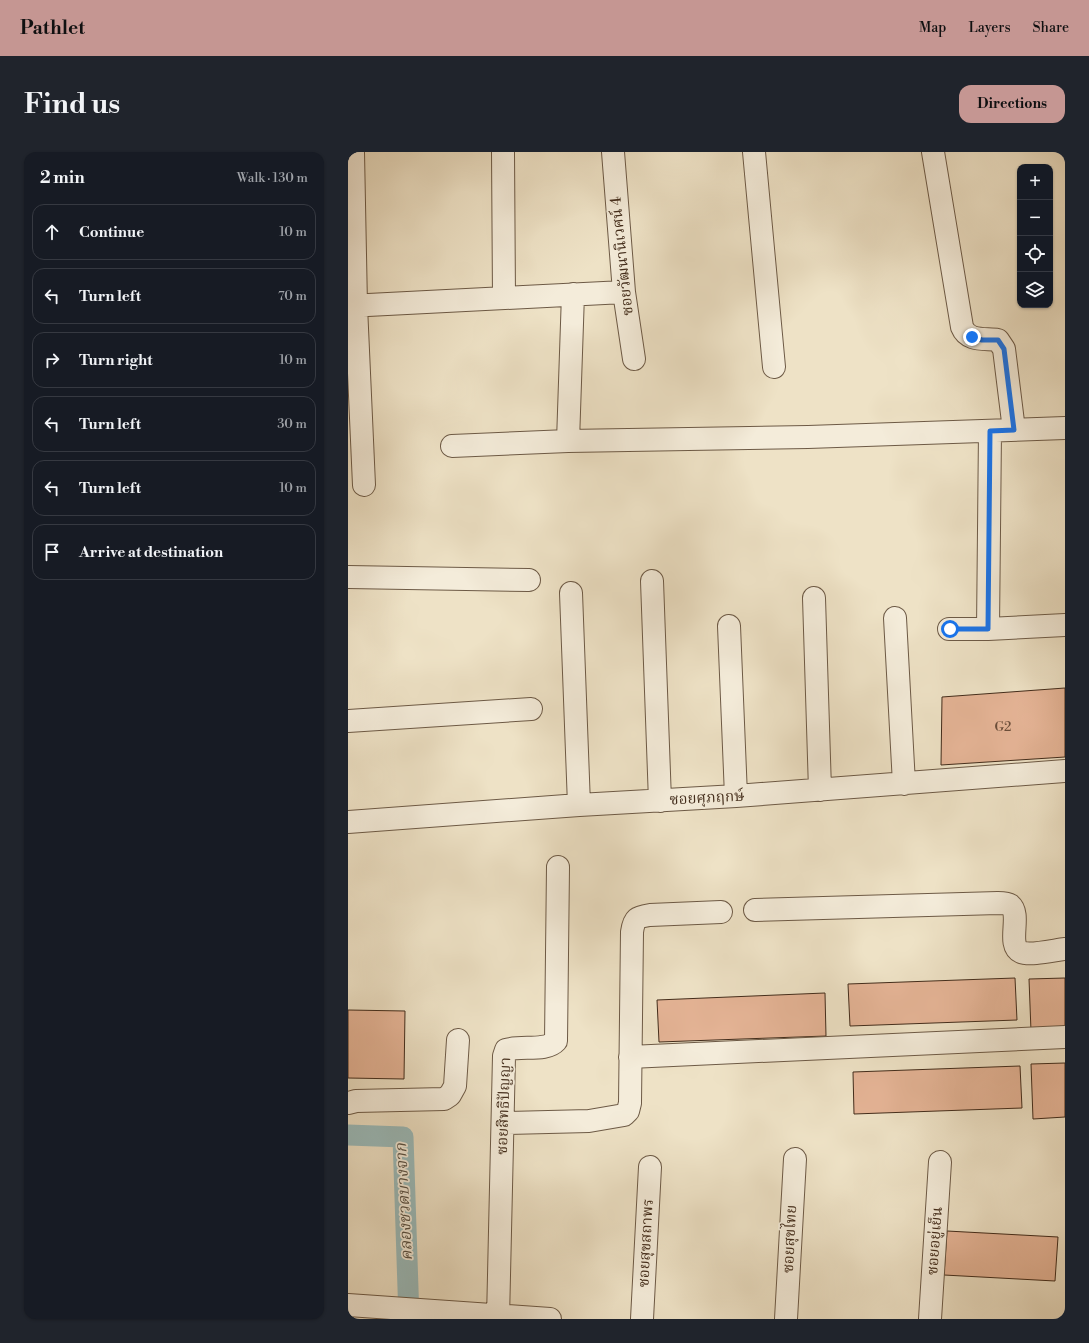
<!DOCTYPE html>
<html lang="en">
<head>
<meta charset="utf-8">
<style>
	:root { --surface:#171b24; --page:#20242c; --text:#f1f3f6; --muted:#9ea1a6; --line:#363941; --accent:#c59692 }
	body { margin:0; font-family:"Libre Bodoni","Noto Serif Thai",serif; background:var(--page); color:var(--text) }
	.controls { position:absolute; right:12px; top:12px; display:grid; overflow:hidden; border-radius:8px; box-shadow:0 1px 3px #0004 }
	.controls button { width:36px; height:36px; display:grid; place-items:center; padding:0; border:0; border-bottom:1px solid var(--line); background:var(--surface); color:var(--text); font:20px sans-serif }
	.stop { position:absolute; width:12px; height:12px; margin:-9px; border:3px solid #1a73e8; border-radius:50%; background:#fff }
	.stop.end { background:#1a73e8; border-color:#fff; box-shadow:0 1px 4px #0008 }
	.list { margin:0; padding:0; list-style:none }
	h2 { display:flex; justify-content:space-between; align-items:center; height:52px; margin:0; padding:0 16px; font-size:17px }
	h2 small { font-size:13px; font-weight:400; color:var(--muted) }
	.list li { display:grid; grid-template-columns:26px 1fr auto; gap:12px; align-items:center; box-sizing:border-box; height:56px; margin:0 8px 8px; padding:0 8px; border:1px solid var(--line); border-radius:12px }
	.list b { display:block; font-size:15px; white-space:nowrap }
	.list em { font-size:13px; font-style:normal; color:var(--muted) }
	.icon { flex:none; width:22px; height:22px; fill:none; stroke:currentColor; stroke-width:2; stroke-linecap:round; stroke-linejoin:round }
	.map { position:relative; flex:none; width:717px; height:1167px; overflow:hidden; border-radius:12px }
	header { display:flex; align-items:center; gap:24px; box-sizing:border-box; height:56px; padding:0 20px; background:var(--accent); color:#111 }
	header strong { font-size:19px }
	nav { display:flex; gap:22px; margin-inline-start:auto; font-size:14px }
	.intro { display:flex; align-items:center; justify-content:space-between; box-sizing:border-box; height:96px; padding:0 24px }
	h1 { margin:0; font-size:28px }
	.button { padding:10px 18px; border-radius:12px; background:var(--accent); color:#111; font-size:14px; font-weight:700 }
	main { display:flex; gap:24px; padding:0 24px }
	aside { flex:1; background:var(--surface); border-radius:12px; box-shadow:0 1px 3px #0004 }
	.map>svg:first-child { display:block }
	.lines { fill:none; stroke-linecap:round; stroke-linejoin:round }
	.canal { stroke:#9bbcbc; stroke-width:21 }
	.building { fill:#e5b496; stroke:#422c1b }
	.minor-casing { stroke:#6d5a46; stroke-width:24 }
	.minor { stroke:#f4ecda; stroke-width:22 }
	.route { stroke:#1a73e8; stroke-width:5 }
	.labels { text-anchor:middle; dominant-baseline:central; stroke-width:3.5; stroke-linejoin:round; paint-order:stroke }
	.number-label { font-size:13px; fill:#6b4e3a }
	.street-label { font-size:15px; fill:#422c1b; stroke:#f4ecda }
	.water-label { font-size:16px; font-style:italic; fill:#585043; stroke:#f4ecda }
</style>
</head>
<body>
<header>
<strong>Pathlet</strong>
<nav><a>Map</a><a>Layers</a><a>Share</a></nav>
</header>
<div class="intro"><h1>Find us</h1><a class="button">Directions</a></div>
<main>
<aside>
<h2>2 min<small>Walk · 130 m</small></h2>
<ul class="list">
<li><svg class="icon" aria-label="ahead" viewBox="0 0 24 24"><path d="M12 20V5M6 11l6-6 6 6"/></svg><div><b>Continue</b></div><em>10 m</em></li>
<li><svg class="icon" aria-label="left" viewBox="0 0 24 24"><path d="M17 20v-9H6M10 6l-5 5 5 5"/></svg><div><b>Turn left</b></div><em>70 m</em></li>
<li><svg class="icon" aria-label="right" viewBox="0 0 24 24"><path d="M7 20v-9h11M14 6l5 5-5 5"/></svg><div><b>Turn right</b></div><em>10 m</em></li>
<li><svg class="icon" aria-label="left" viewBox="0 0 24 24"><path d="M17 20v-9H6M10 6l-5 5 5 5"/></svg><div><b>Turn left</b></div><em>30 m</em></li>
<li><svg class="icon" aria-label="left" viewBox="0 0 24 24"><path d="M17 20v-9H6M10 6l-5 5 5 5"/></svg><div><b>Turn left</b></div><em>10 m</em></li>
<li><svg class="icon" aria-label="arrive" viewBox="0 0 24 24"><path d="M6 21V4h12l-3 4 3 4H6"/></svg><div><b>Arrive at destination</b></div></li>
</ul>
</aside>
<div class="map">
<svg width="717" height="1167" viewBox="0 0 717 1167">
	<rect width="100%" height="100%" fill="#eee2c6"/>
	<filter id="stains"><feTurbulence type="fractalNoise" baseFrequency=".005" numOctaves="4"/><feColorMatrix values="0 0 0 0 .2 0 0 0 0 .09 0 0 0 0 .02 0 0 0 .5 -.17"/></filter>
	<radialGradient id="worn" r=".72"><stop offset=".6" stop-color="#630" stop-opacity="0"/><stop offset="1" stop-color="#630" stop-opacity=".3"/></radialGradient>
	<g class="lines">
		<path class="canal" d="M0,983l55,2 6,182"/>
	</g>
	<path class="building" d="M717,536v69l-124,8 1,-68z
		M667,826l2,42 -167,6 -2,-42z
		M717,826v52l-34,1 -2,-52z
		M477,841l1,43 -167,6 -2,-42z
		M0,858l57,1 -1,68 -56,-1z
		M717,911v54l-32,2 -2,-55z
		M672,914l2,42 -168,6 -1,-42z
		M599,1079l111,6 -3,44 -111,-6z"/>
	<g class="lines">
		<g class="minor-casing">
			<path id="minor" d="M5,0l3,154 8,179
				M155,0l1,146
				M265,0l11,140 10,67
				M406,0l20,215
				M585,0l29,175c6,15 23,11 36,13l6,9 10,81
				M0,154l276,-14
				M220,289l5,-147
				M104,294l116,-5 240,-4 257,-9
				M0,425l181,3
				M304,429l8,220
				M223,441l8,212
				M466,446l6,192
				M547,466l9,166
				M381,474l7,170
				M601,477h39l77,-4
				M640,477l2,-198
				M0,569l183,-12
				M0,670l231,-17 157,-9 329,-25
				M407,758l243,-7c4,0 9,0 12,2 12,10 -4,40 11,47 9,4 34,-2 44,-3
				M282,905l435,-20
				M0,951l8,-2 88,-2 6,-4 5,-9 3,-46
				M155,971l86,-2 35,-6 4,-4 2,-8 2,-171c2,-14 5,-15 18,-17l71,-3
				M0,1153l202,14
				M150,1167l6,-263 2,-6c15,-5 40,2 50,-9l2,-174
				M294,1167l8,-152
				M438,1167l9,-160
				M582,1167l10,-157"/>
		</g>
		<use href="#minor" class="minor"/>
	</g>
	<g class="lines">
		<path class="route" d="M602,477h38l2,-198 24,-1 -10,-81 -6,-9h-16l-10,-3"/>
	</g>
	<g class="labels">
		<g class="number-label">
			<text x="655" y="575">G2</text>
		</g>
		<g class="street-label">
			<text transform="translate(274 104) rotate(-96)">ซอยวัฒนานิเวศน์ 4</text>
			<text transform="translate(359 646) rotate(-3)">ซอยศุภฤกษ์</text>
			<text transform="translate(156 954) rotate(-88)">ซอยสิทธิปัญญา</text>
			<text transform="translate(442 1087) rotate(-87)">ซอยสุขไทย</text>
			<text transform="translate(587 1089) rotate(-86)">ซอยอยู่เย็น</text>
			<text transform="translate(298 1091) rotate(-87)">ซอยสุขสถาพร</text>
		</g>
		<g class="water-label">
			<text transform="translate(56 1050) rotate(-93)">คลองชวดบางจาก</text>
		</g>
	</g>
	<rect width="100%" height="100%" filter="url(#stains)"/>
	<rect width="100%" height="100%" fill="url(#worn)"/>
</svg>
<div class="controls">
<button>+</button>
<button>−</button>
<button><svg class="icon" aria-label="locate" viewBox="0 0 24 24"><circle cx="12" cy="12" r="6"/><path d="M12 2v4M12 18v4M2 12h4M18 12h4"/></svg></button>
<button><svg class="icon" aria-label="layers" viewBox="0 0 24 24"><path d="M12 4l9 5-9 5-9-5zM3 14l9 5 9-5"/></svg></button>
</div>
<div class="stop" style="left:602px;top:477px"></div>
<div class="stop end" style="left:624px;top:185px"></div>
</div>
</main>
</body>
</html>
